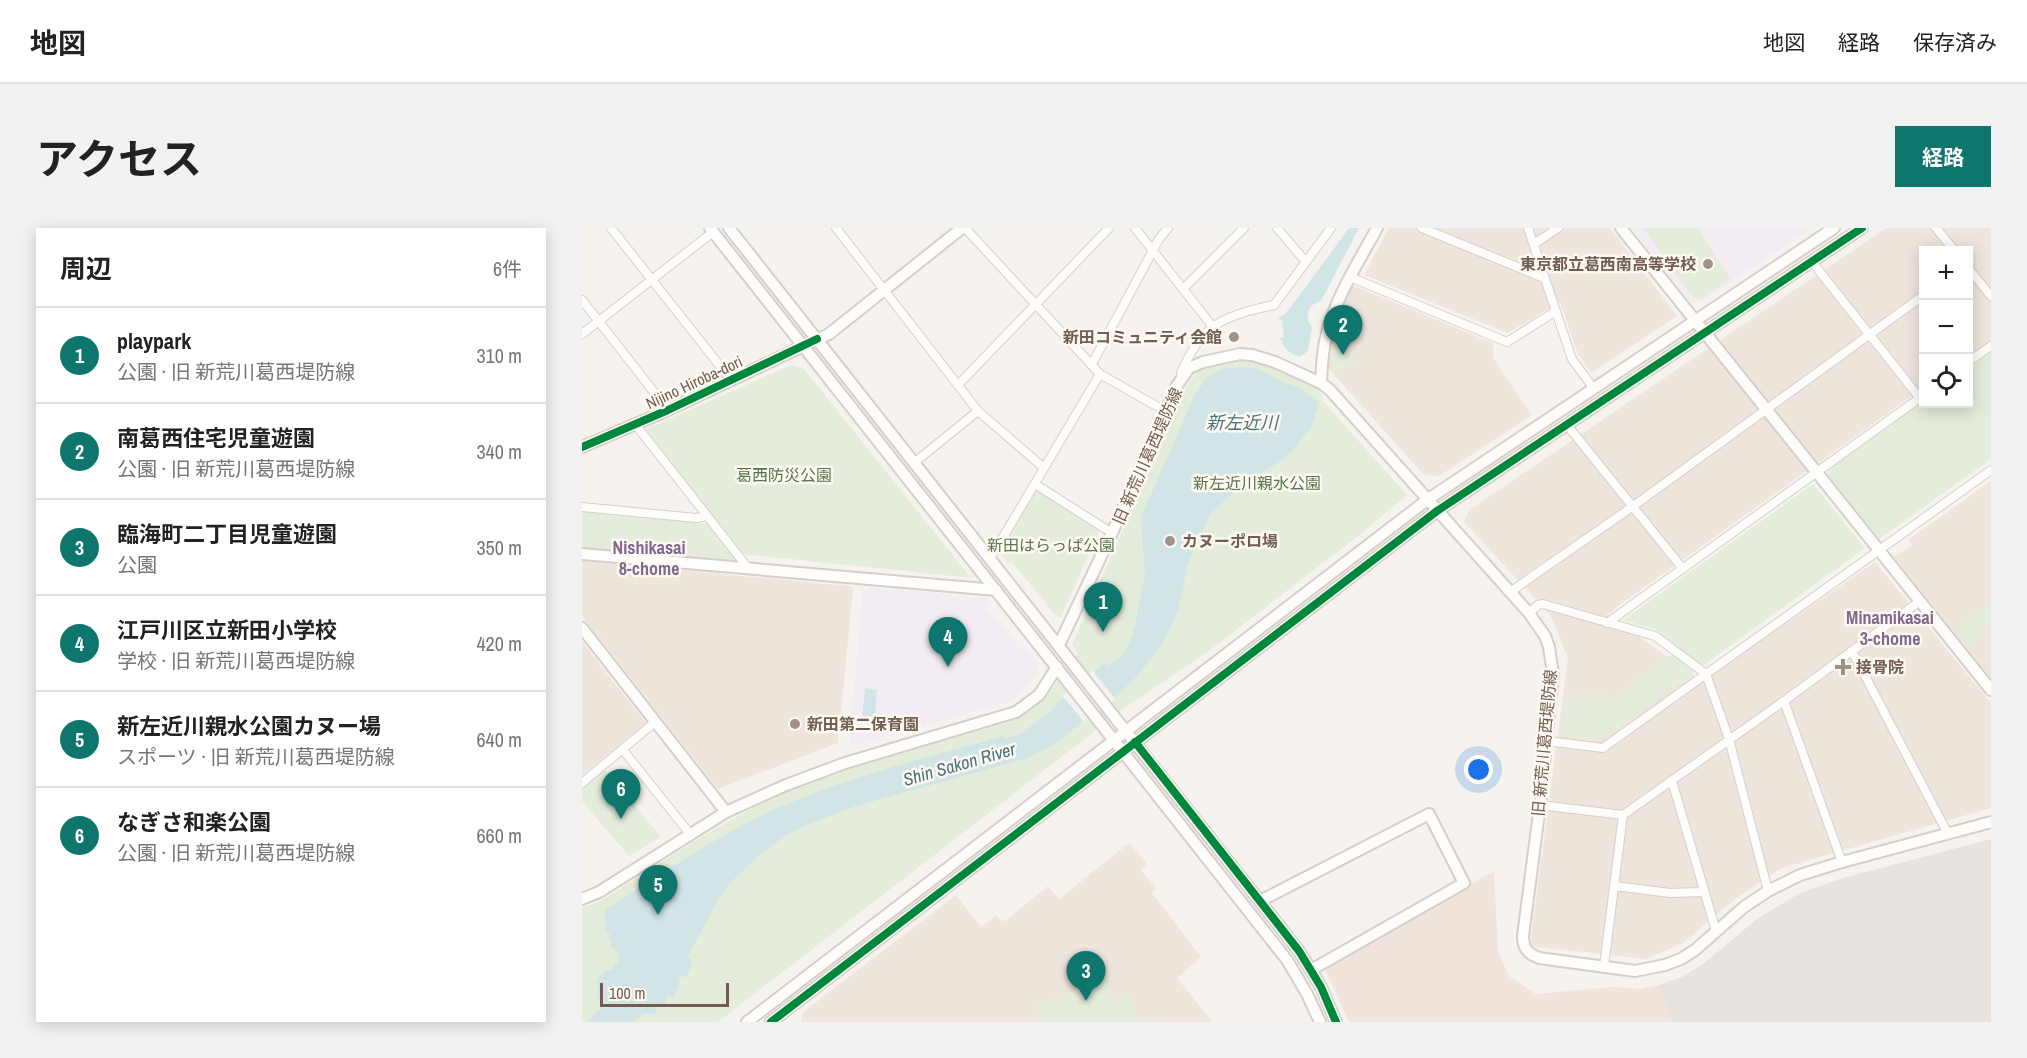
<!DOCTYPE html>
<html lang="ja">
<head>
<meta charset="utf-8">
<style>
	:root { --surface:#fff; --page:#f2f2f2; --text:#222; --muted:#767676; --line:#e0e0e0; --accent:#0f766e }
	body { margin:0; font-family:"Archivo Narrow","Noto Sans JP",sans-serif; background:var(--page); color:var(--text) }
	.controls { position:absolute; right:18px; top:18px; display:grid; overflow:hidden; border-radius:0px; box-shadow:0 3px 15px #0003 }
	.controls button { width:54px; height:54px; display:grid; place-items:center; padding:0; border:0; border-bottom:2px solid var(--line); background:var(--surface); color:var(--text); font:30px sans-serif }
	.scale { position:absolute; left:18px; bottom:15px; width:129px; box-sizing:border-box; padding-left:6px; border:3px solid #725d51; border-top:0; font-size:16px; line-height:21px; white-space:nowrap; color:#725d51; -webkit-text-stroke:4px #fdf8f1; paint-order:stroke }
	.you { position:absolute; left:897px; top:542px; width:21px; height:21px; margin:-15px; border:4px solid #fff; border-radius:50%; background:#1a73e8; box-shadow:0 0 0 9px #1a73e833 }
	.badge { display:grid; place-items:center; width:39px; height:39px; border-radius:50%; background:var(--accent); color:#fff; font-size:20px; font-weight:700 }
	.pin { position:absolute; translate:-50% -50px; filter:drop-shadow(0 2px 3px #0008) }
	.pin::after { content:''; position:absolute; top:32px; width:21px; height:18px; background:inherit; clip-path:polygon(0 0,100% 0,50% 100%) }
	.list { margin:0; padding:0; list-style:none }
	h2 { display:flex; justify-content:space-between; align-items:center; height:78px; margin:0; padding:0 24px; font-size:26px }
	h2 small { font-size:20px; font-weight:400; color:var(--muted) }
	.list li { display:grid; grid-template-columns:39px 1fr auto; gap:18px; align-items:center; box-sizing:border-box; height:96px; padding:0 24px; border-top:2px solid var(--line) }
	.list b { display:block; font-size:22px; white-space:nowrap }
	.list p { margin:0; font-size:20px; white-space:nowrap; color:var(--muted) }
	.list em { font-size:20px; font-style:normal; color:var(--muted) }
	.icon { flex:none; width:33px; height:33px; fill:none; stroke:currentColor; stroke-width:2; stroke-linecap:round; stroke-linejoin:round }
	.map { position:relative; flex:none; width:1409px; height:794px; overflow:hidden; border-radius:0px }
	header { display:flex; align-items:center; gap:36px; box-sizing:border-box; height:84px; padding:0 30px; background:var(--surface); border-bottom:2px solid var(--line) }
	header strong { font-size:28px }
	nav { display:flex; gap:33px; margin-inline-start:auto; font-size:21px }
	.intro { display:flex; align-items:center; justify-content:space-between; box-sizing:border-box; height:144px; padding:0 36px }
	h1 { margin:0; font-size:42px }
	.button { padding:15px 27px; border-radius:0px; background:var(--accent); color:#fff; font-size:21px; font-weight:700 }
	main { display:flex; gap:36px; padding:0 36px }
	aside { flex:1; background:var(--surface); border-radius:0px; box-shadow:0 3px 15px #0003 }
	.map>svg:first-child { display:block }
	.residential { fill:#eee6dd }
	.commercial { fill:#f0e4dd }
	.industrial { fill:#e8e3df }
	.education { fill:#f3ecf3 }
	.green { fill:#e4ecdb }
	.water { fill:#d1e4e6 }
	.pier { fill:#f6f3ee }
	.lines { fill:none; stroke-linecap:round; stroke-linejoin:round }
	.street-casing { stroke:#d4cfc9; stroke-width:10 }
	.secondary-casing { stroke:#d4cfc9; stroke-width:14 }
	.street { stroke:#fefdfc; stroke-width:8 }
	.secondary { stroke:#fefdfc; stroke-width:10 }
	.cycleway-casing { stroke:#fdf8f1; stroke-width:11 }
	.cycleway { stroke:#00873e; stroke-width:8 }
	.poi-dot { fill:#a09288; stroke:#fdf8f1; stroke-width:2 }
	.labels { text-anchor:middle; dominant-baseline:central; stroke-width:5; stroke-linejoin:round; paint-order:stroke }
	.poi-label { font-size:16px; font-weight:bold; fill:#725d51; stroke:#fdf8f1; text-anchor:start }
	.street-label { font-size:16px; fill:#725d51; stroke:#fdf8f1 }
	.park-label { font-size:16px; fill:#57774b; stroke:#fdf8f1 }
	.water-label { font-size:18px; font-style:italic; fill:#4a737b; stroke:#fdf8f1 }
	.neighbourhood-label { font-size:18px; font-weight:bold; fill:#81698d; stroke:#fdf8f1 }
</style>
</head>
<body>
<header>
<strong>地図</strong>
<nav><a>地図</a><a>経路</a><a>保存済み</a></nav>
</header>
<div class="intro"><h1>アクセス</h1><a class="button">経路</a></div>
<main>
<aside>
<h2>周辺<small>6件</small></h2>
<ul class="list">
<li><span class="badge">1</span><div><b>playpark</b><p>公園 · 旧 新荒川葛西堤防線</p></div><em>310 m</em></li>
<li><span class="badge">2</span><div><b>南葛西住宅児童遊園</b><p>公園 · 旧 新荒川葛西堤防線</p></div><em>340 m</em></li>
<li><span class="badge">3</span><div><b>臨海町二丁目児童遊園</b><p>公園</p></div><em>350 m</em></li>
<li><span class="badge">4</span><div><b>江戸川区立新田小学校</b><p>学校 · 旧 新荒川葛西堤防線</p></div><em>420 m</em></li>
<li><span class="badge">5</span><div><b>新左近川親水公園カヌー場</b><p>スポーツ · 旧 新荒川葛西堤防線</p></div><em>640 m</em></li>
<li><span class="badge">6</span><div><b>なぎさ和楽公園</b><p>公園 · 旧 新荒川葛西堤防線</p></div><em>660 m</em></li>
</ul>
</aside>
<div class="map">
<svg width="1409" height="794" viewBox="0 0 1409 794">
	<rect width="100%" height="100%" fill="#f6f3ee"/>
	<path class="residential" d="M807,0h221l67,88 -86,57 -13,-19 -18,-52 -52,31 -144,-58z
		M1304,0h105v112l-22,16 -1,-106h-44l-1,138 -316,226 95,67 173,-119 116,141v105l-209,60 -48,32 -51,43 -37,16 -116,-13 38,-288 -17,-42 -87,-94 5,-12z
		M773,58l138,57v15l39,57 -93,61 -16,-2 -95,-106 2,-26 7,-24 5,-15 9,-16z
		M1409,253v197l-97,-121 18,-12 -4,-5z
		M0,333l268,25 3,4 -15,153 -120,46 -136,-173z
		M0,414l64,81 -64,52z
		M547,615l18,21 -6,6 16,19 -5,4 49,64 -24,21 36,44h-412l2,-10 153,-117 25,32 15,-12 4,5 5,1 43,-35 11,13z"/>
	<path class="commercial" d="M912,643l4,81 11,24 27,18 77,-7 27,2 19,-4 12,37h-322l-25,-55z"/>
	<path class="industrial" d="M1409,611v183h-320l-12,-37 23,-8 21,-13 54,-45 43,-26 43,-15z"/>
	<path class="education" d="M1049,0h181l-111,74 -13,-1z
		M286,359l119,11 5,5 -6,6 35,40 4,-3 14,18v6l-11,17 -19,15 -157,44 -3,-3 14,-154h4z"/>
	<path class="green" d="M1061,0h55l32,51 -29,20 -10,-3z
		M758,115l7,4 9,13 -1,3 -18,11 -5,-6 1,-19 3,-5z
		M1409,124v107l-112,80 -51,-63 2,-8 93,-67 1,3h44l1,-36z
		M658,129c17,1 69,21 80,35 2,2 2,6 3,9l84,94 -49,41 -148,114 -84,57 -408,315h-136v-115l17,-5c62,-39 122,-81 189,-111 71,-32 148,-48 222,-69 35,-17 46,-39 68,-69l-6,-8 112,-255c19,-29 24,-25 56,-33z
		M209,137l13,4 167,209 -229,-24 -96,-121 1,-4z
		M1231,256l52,64 -265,192 -38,-6 5,-39 48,1 66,-47 -24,-19 -34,-10z
		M453,263h5l58,38v4l-37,84h-4l-46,-56 -3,2 -7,-9v-6z
		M0,283l127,13 29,36 -3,2 -153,-11z
		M1409,374v27l-22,17 -13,-18z
		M22,541l57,68 -32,19 -47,-55v-14z
		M524,753l7,18 16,-6 9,29h-98l-4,-19z"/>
	<path class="water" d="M767,0h10l-38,73c-15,4 -16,16 -9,27l-4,23 -7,5c-11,0 -17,-8 -21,-18l4,-1 -2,-17 -4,-1 9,-7z
		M645,139l1,2 18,-2 15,3 19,11 19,7 20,14 -7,24 -21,26 -13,11 -34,20 -34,31 -22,50 -8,38 -6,19 -13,25 -24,30 -11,11 -70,56 -29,15 -171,48 -42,16 -26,12 -28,20 -31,30 -13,19 -28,53 4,6 -5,15 -6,-1 -7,22 -6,-2 -4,11 -6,-2 -3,9h-12l-11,8h-46l18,-16 2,-4 -8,-4v-13l-2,-1 3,-9 3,1 2,-5 8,-2 7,-9 -2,-8 -7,-7 2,-4 -3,-2 1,-5 -4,-1 -1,-23c53,-34 107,-71 164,-98 75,-34 155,-54 235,-76v3l17,-5 35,-27 -1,-2 50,-42 3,3 14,-10 7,-11 6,-19 10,-52 -4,-57 53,-120 12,-19z
		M283,460l12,2 -3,32 -12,-2z"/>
	<path class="pier" d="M510,442l23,29 -31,23 -22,-27z"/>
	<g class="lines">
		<g class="street-casing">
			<path id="street" d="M29,0l120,152
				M254,0l142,183 66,57
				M383,0l135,146 65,37
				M553,0l78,99
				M695,0l29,34
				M840,0l122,50
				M946,0l44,131 22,30
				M1354,0l18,22
				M952,16l24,-16
				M1230,34l107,135
				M1386,40l23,28
				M768,49l157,65 49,-31
				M601,61l61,-61
				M0,72l86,110
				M0,106l131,-102
				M1386,134l23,-16
				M510,136l67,-125 9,-11
				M599,145c21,-50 43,-57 93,-68l57,-77
				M376,157l151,-157
				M53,196l113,144
				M985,197l116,144
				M333,234l63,-51
				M453,256l77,49
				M0,279l114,11 11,-2
				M408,331l110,-185
				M928,364l122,-85 292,-212
				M947,385l9,-8 5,-1 112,32 51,38 23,65 39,152
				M1025,395l317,-228
				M1270,423l96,183
				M1202,473l58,161
				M965,513l56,7 388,-278
				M41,522l67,84
				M1090,553l44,150
				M0,555l73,-61
				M958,577l83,10 161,-114 136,-100
				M1033,658l55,7 34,-1
				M1022,738l19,-151"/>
		</g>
		<g class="secondary-casing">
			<path id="secondary" d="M128,0l577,732 20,34 13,28
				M147,0l570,723 22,36 15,35
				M1039,0l370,462
				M739,155c1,-15 1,-31 5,-46 9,-39 32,-74 51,-109
				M0,219l86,-37 161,-76 133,-106
				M0,326l414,36
				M0,400l144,184
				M477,417l53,-112 64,-146 13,-19 14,-6 37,-8 12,1 23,7 46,21 9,7 199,223 16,23 4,11 4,27 -13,131 -17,131c0,12 4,17 16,22l96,13 30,-6 16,-6 14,-9 49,-43 24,-16 32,-16 42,-13 149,-40
				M0,671l17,-7 127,-80 60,-27 59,-22 171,-51 23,-17 18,-28
				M678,673l169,-87 35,69 -153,87
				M165,794l680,-522 407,-272
				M189,794l666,-511 425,-283"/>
		</g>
		<use href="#street" class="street"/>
		<use href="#secondary" class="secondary"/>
		<g class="cycleway-casing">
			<path id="cycleway" d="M0,219l86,-37 149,-71
				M553,514l164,209 22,36 15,35
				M189,794l666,-511 425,-283"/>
		</g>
		<use href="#cycleway" class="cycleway"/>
	</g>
	<g class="poi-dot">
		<circle cx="1126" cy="36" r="6"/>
		<circle cx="652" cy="109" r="6"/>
		<circle cx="588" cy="313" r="6"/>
		<path d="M1258 430h6v6h6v6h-6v6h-6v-6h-6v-6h6z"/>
		<circle cx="213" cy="496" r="6"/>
	</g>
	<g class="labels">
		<g class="poi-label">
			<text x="1114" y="36" text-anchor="end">東京都立葛西南高等学校</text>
			<text x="640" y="109" text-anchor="end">新田コミュニティ会館</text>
			<text x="600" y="313">カヌーポロ場</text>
			<text x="1274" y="439">接骨院</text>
			<text x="225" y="496">新田第二保育園</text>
		</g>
		<g class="street-label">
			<text transform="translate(112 154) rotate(-25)">Nijino Hiroba-dori</text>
			<text transform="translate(565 228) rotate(-66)">旧 新荒川葛西堤防線</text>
			<text transform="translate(962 515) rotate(-85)">旧 新荒川葛西堤防線</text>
		</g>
		<g class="park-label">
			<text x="202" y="247">葛西防災公園</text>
			<text x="675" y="255">新左近川親水公園</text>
			<text x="469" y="317">新田はらっぱ公園</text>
		</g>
		<g class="water-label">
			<text x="660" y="194">新左近川</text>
			<text transform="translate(377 536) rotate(-16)">Shin Sakon River</text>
		</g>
		<g class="neighbourhood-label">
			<text x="67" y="319">Nishikasai<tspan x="67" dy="21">8-chome</tspan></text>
			<text x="1308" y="389">Minamikasai<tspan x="1308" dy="21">3-chome</tspan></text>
		</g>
	</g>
</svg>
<div class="controls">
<button>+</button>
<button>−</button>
<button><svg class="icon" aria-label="locate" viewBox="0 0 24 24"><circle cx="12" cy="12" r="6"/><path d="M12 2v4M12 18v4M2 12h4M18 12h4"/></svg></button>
</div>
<div class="scale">100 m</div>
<div class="you"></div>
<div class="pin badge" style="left:521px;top:404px">1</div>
<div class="pin badge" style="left:761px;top:127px">2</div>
<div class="pin badge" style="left:504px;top:773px">3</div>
<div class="pin badge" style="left:366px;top:439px">4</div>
<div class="pin badge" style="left:76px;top:687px">5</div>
<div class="pin badge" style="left:39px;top:591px">6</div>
</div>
</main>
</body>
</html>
